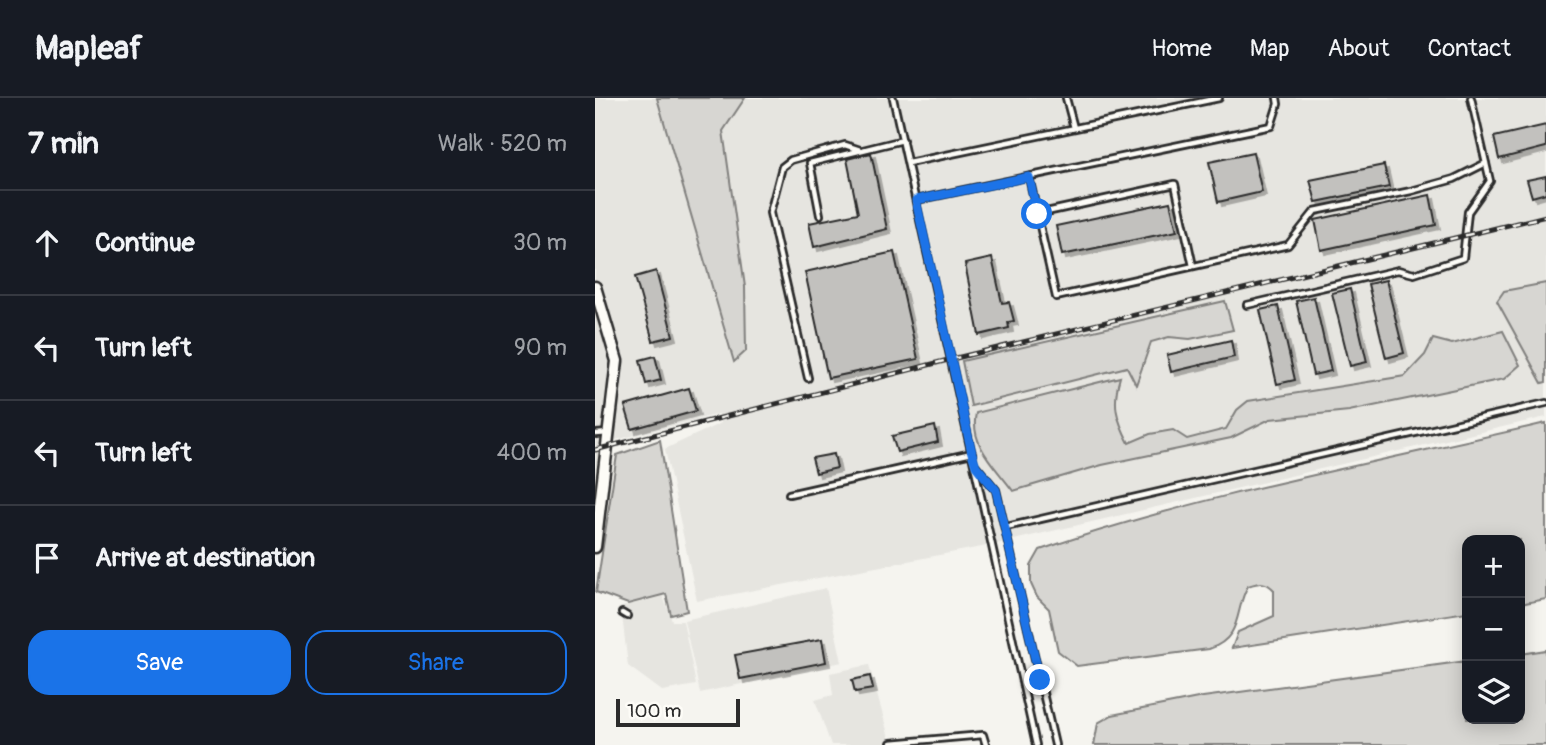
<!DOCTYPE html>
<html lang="en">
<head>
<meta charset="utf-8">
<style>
	:root { --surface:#171b24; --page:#20242c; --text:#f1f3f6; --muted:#9ea1a6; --line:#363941; --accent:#1a73e8 }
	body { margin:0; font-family:Pangolin,sans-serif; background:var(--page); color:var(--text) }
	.controls { position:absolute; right:21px; bottom:21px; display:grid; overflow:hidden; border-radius:14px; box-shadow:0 4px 18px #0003 }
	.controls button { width:63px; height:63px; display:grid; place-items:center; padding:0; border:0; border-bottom:2px solid var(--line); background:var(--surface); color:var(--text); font:35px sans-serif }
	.scale { position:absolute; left:21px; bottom:18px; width:124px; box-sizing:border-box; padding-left:7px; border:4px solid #2b2b2b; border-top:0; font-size:19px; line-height:24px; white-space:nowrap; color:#2b2b2b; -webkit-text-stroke:5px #fdfcf7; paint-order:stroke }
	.stop { position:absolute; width:21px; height:21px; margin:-16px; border:5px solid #1a73e8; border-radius:50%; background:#fff }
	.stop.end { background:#1a73e8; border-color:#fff; box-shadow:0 2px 7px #0008 }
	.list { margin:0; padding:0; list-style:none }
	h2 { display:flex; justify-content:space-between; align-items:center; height:91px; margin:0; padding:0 28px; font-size:30px }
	h2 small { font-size:23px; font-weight:400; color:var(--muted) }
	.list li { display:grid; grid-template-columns:46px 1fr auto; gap:21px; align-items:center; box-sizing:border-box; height:105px; padding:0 28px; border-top:2px solid var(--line) }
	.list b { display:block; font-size:26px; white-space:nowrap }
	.list em { font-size:23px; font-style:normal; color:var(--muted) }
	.actions { display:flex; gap:14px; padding:21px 28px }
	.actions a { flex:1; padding:16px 0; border:2px solid var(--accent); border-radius:21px; text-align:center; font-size:24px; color:var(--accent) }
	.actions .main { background:var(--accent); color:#fff }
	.icon { flex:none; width:38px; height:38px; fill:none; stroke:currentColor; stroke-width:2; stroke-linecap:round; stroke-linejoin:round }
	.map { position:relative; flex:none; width:951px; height:647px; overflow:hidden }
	header { display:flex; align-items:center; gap:42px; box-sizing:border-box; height:98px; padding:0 35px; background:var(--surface); border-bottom:2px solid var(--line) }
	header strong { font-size:33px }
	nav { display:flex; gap:38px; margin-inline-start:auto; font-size:24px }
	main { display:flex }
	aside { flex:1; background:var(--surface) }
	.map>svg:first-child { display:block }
	.built { fill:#e6e5e0 }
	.green { fill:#d7d6d2; stroke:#81807e; stroke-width:2 }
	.building { fill:#c2c1be; stroke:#2b2b2b; stroke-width:2; filter:url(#shadow) }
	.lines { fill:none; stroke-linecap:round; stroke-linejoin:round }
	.service-casing { stroke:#2b2b2b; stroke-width:10 }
	.minor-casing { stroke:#2b2b2b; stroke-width:15 }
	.service { stroke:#fdfcf7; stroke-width:4.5 }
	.minor { stroke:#fdfcf7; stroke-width:10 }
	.rail-casing { stroke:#2b2b2b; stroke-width:5 }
	.rail { stroke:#fdfcf7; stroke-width:2.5; stroke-dasharray:8; stroke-linecap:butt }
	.route { stroke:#1a73e8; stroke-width:9 }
</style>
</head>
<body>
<header>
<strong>Mapleaf</strong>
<nav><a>Home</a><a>Map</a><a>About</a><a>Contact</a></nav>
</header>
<main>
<aside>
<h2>7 min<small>Walk · 520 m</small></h2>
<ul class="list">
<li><svg class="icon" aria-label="ahead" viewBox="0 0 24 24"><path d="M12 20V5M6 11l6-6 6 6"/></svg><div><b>Continue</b></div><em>30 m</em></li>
<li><svg class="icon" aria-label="left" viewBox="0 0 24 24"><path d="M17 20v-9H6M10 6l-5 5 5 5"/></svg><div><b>Turn left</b></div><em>90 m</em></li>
<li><svg class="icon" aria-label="left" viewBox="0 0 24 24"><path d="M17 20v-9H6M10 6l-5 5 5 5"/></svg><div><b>Turn left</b></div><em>400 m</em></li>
<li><svg class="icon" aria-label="arrive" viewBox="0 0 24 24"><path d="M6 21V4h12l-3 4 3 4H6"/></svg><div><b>Arrive at destination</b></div></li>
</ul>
<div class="actions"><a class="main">Save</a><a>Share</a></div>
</aside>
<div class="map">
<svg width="951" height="647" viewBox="0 0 951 647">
	<defs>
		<filter id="shadow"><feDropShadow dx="4" dy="4" stdDeviation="0" flood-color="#0004"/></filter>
	</defs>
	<rect width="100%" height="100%" fill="#f5f4ef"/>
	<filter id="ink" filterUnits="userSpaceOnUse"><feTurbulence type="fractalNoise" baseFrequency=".0143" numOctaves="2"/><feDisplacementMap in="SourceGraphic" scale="14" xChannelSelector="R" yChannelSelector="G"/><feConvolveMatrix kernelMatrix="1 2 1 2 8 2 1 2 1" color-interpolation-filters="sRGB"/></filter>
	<g filter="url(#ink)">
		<path class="built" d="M0,0h951v319l-554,128 -295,56 -32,-152 56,-26 -2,-9 -119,30 -5,32z
			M231,490l16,74 -142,31 -16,-73z
			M68,498l9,25h11l13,64 -34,6 -34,-25 -7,-59z
			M274,567l22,80h-60l-16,-45 18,-5 -3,-22z"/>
		<path class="green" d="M62,0h88l-22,33 22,156 1,64 -12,11z
			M951,185v99l-4,1 -45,-82 7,-10z
			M630,203l8,29 -43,9 -21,-2 -18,5 -15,43 -9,-18 -156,39 -9,-45z
			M908,233l17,34 -16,14 -155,32 -79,8 -39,19 -129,27 -89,26c-17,-24 -44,-46 -37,-78l144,-36c-8,27 -4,41 9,66l21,-9 23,-4 14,9 39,-10 11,-19 11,-9 157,-25 20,-21 8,-16 19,5z
			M951,325v176l-26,5v-64h-53v72l-235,36 6,-16 36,-16v-26c-8,-9 -14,-8 -26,-4 -14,23 -4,51 -39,63l-132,17 -19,-15 -9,-42 -12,-12 -6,-13v-18l9,-16c162,-56 339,-88 506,-127z
			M65,342l27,171 -16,4 -5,-21 -38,10 -32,-12 21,-137z
			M951,552v95h-452l4,-22 14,-8 91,-18 264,-36v58h53v-65z"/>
		<path class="building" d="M951,27v22l-47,12 -5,-22z
			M276,55l16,76 -73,18 -5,-24 49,-10 -11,-54z
			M658,55l9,39 -44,10 -9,-40z
			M789,67l5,22 -73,15 -6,-22z
			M951,78v17l-14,4 -5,-17z
			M835,97l6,30 -115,25 -6,-30z
			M575,104l7,29 -115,24 -6,-29z
			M299,154l24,107 -90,19 -23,-106z
			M397,160l10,45 7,-1 5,19 -6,1 1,6 -30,7 -14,-71z
			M61,173l17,65 -20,5 -18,-64z
			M791,182l18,73 -18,5 -18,-74z
			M755,191l17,73 -17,4 -18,-73z
			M719,199l17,74 -18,4 -17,-74z
			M683,208l17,74 -18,4 -17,-74z
			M636,242l3,17 -63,15 -4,-17z
			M60,258l6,24 -15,4 -6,-24z
			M94,290l7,23 -64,18 -7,-23z
			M340,328l3,16 -41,10 -5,-16z
			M239,356l3,14 -21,5 -4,-15z
			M227,541l4,23 -86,17 -5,-24z
			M275,578l3,13 -18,3 -3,-12z"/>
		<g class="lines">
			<g class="service-casing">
				<path id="service" d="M298,0l143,647
					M471,0l8,30
					M313,65l311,-65
					M434,79l27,120 232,-52 27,-34 96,-20 43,-12 32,-16
					M321,102l355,-74 7,-22 -1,-6
					M442,116l138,-30 18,82
					M225,117l-10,-52 93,-23
					M652,207l151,-35 16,4 49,-16 5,-46 22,-31 -19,-83
					M213,280l-38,-165 12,-46 9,-7 54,-15 15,5
					M1,336l13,-1
					M381,368l20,24 59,255
					M194,396l183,-41
					M411,429l540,-124
					M27,515l5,3
					M296,645l92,-8 3,10"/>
			</g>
			<g class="minor-casing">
				<path id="minor" d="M0,189l22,74 -22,186"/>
			</g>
			<use href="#service" class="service"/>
			<use href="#minor" class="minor"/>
			<g class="rail-casing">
				<path id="rail" d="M0,352l357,-91 594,-143"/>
			</g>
			<use href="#rail" class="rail"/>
		</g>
	</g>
	<g class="lines" filter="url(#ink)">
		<path class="route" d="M442,116l-8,-37 -113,23 56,253 4,13 20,24 44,190"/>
	</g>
</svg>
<div class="controls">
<button>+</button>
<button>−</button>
<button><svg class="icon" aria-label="layers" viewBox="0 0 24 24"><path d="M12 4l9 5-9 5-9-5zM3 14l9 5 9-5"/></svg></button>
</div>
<div class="scale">100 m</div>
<div class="stop" style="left:442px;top:116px"></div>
<div class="stop end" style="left:445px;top:582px"></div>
</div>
</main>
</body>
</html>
